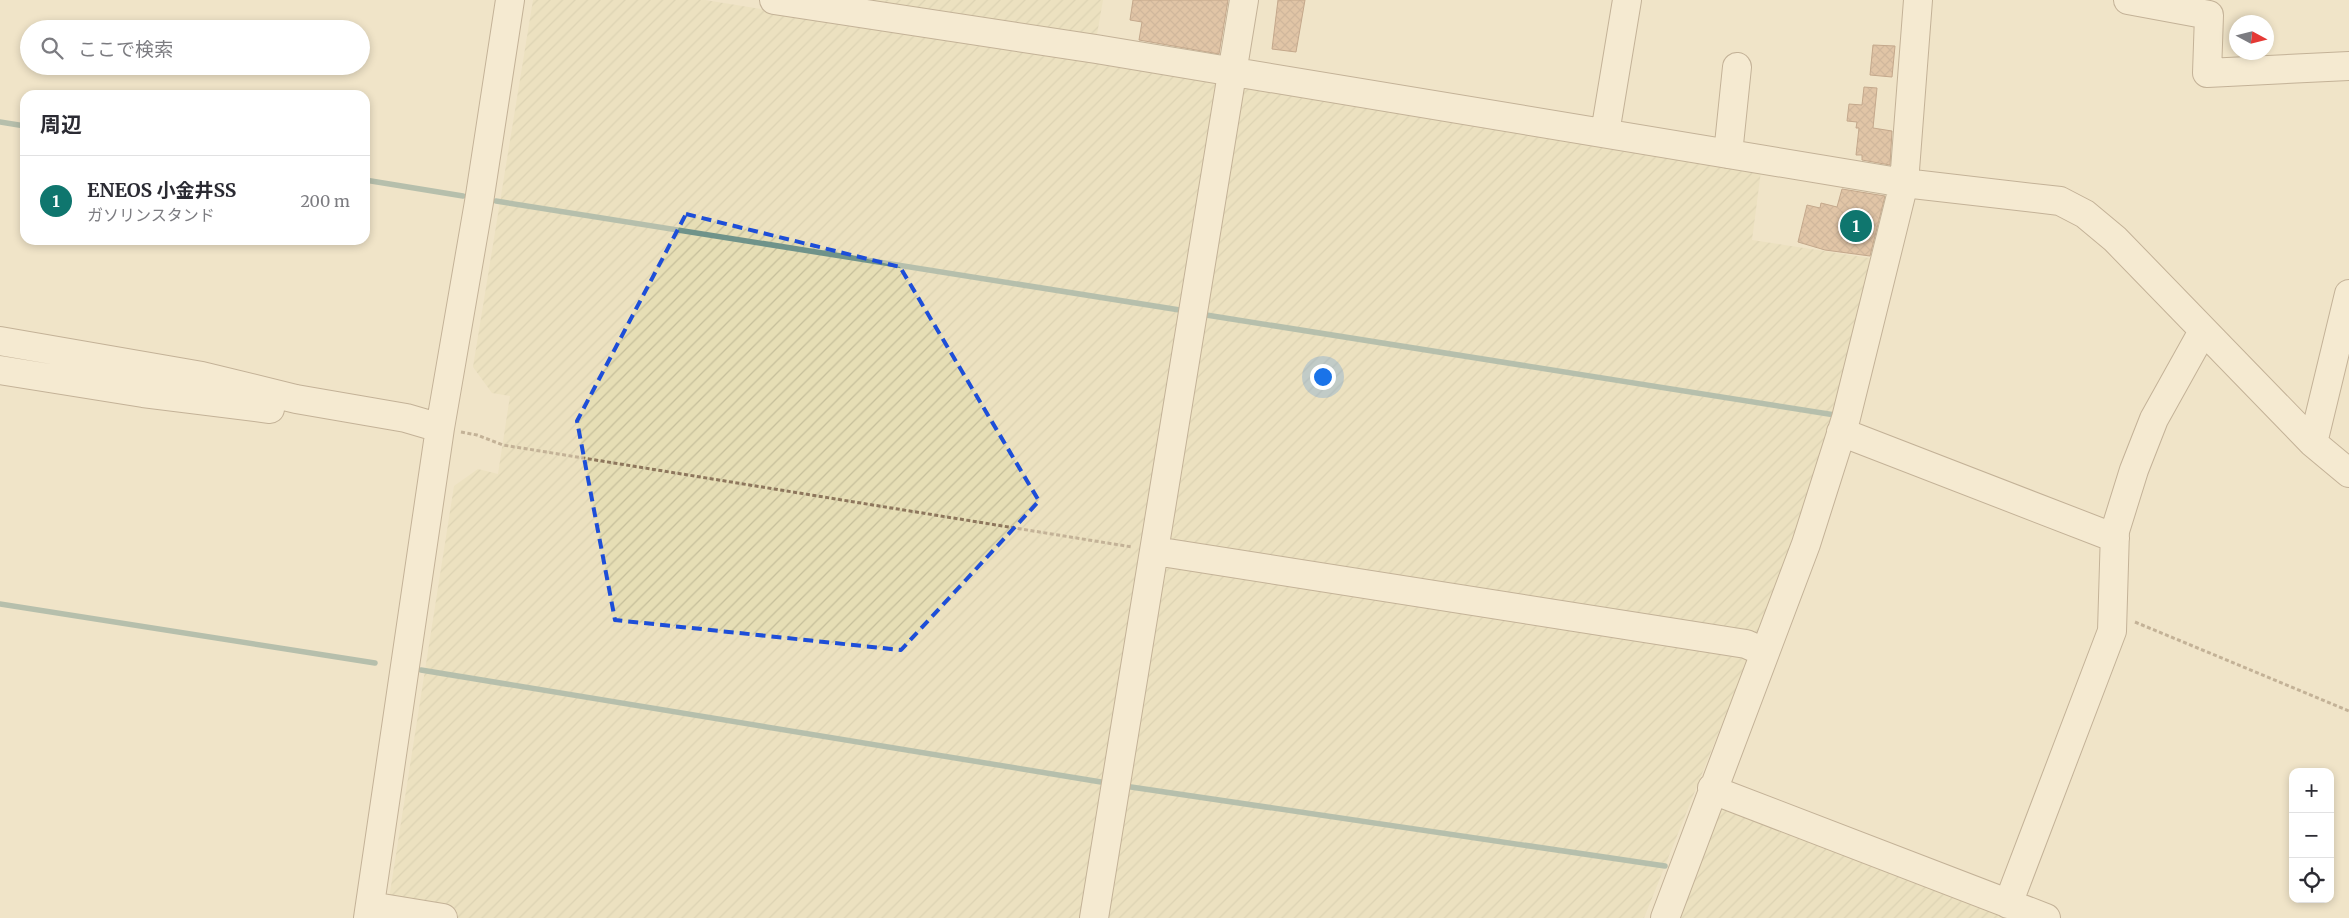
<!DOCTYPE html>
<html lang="ja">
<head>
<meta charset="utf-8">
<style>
	:root { --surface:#fff; --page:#f7f7f7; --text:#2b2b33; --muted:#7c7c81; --line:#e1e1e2; --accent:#0f766e }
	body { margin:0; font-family:Merriweather,"Noto Sans JP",serif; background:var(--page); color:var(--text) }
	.controls { position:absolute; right:15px; bottom:15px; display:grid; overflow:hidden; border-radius:10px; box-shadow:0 2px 8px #0003 }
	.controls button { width:45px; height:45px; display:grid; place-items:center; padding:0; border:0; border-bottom:1px solid var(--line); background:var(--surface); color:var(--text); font:25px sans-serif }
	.compass { position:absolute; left:2229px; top:15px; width:45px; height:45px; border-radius:50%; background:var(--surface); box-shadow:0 2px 8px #0003; rotate:97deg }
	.you { position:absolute; left:1322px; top:376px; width:18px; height:18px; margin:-12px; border:4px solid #fff; border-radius:50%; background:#1a73e8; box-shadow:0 0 0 8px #1a73e833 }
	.badge { display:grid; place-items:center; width:32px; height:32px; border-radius:50%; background:var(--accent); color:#fff; font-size:16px; font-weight:700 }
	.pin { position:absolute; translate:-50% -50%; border:2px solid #fff; box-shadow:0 1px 5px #0006 }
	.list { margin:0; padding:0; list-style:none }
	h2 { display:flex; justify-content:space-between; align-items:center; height:65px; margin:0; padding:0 20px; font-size:21px }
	h2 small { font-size:16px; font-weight:400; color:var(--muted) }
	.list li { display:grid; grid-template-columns:32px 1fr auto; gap:15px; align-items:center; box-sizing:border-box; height:90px; padding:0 20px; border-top:1px solid var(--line) }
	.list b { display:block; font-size:19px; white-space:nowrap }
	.list p { margin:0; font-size:16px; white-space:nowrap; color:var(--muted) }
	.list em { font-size:16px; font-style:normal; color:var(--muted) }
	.icon { flex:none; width:28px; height:28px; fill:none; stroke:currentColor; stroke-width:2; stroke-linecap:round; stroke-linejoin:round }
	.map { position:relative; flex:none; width:2349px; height:918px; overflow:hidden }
	.search { position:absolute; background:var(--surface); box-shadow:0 2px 8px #0003; left:20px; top:20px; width:350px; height:55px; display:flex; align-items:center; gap:12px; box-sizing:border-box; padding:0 18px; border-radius:28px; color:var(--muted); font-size:19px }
	.panel { position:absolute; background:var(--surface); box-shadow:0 2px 8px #0003; left:20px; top:90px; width:350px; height:155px; border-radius:15px }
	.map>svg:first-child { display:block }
	.farmland { fill:url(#farmland-furrows) }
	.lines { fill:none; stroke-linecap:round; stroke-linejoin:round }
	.stream { stroke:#6f938a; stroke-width:5.5 }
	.building { fill:url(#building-cross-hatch); stroke:#8d5f41 }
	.minor-casing { stroke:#8d765c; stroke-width:30 }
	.path { stroke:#8d765c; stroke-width:3; stroke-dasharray:4 2.5; stroke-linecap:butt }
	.minor { stroke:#faf1dc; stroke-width:28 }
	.marked { fill:none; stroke:#1d4ed8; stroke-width:4; stroke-dasharray:10 6; stroke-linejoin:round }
</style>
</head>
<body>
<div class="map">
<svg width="2349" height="918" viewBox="0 0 2349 918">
	<defs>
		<pattern id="farmland-furrows" width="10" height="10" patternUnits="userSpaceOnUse" patternTransform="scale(1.25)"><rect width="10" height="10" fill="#e6deb5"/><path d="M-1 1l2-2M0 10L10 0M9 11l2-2" fill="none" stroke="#c6bf9b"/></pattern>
		<pattern id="building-cross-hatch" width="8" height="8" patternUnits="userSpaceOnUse" patternTransform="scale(1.25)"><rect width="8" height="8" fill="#cf9f7d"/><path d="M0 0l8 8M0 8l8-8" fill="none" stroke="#a98266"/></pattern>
	</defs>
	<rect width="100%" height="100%" fill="#f0e4c8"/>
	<path class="farmland" d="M533,0h172l1056,171 -9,69 124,19 -41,156 -35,115 -156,388h-1258l68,-432 24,-17 20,5 12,-78 -18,-3 -19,-26z
		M844,0h259l-7,40z
		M1718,792l328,126h-381z"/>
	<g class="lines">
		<path class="stream" d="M0,122l25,4
			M365,180l98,16
			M496,201l690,110
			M1200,314l635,101
			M0,604l375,59
			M421,670l680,112
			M1131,787l534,79"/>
	</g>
	<path class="building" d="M1133,0h95l-9,54 -80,-14 3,-18 -12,-2z
		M1278,0h27l-9,52 -24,-3z
		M1873,45l22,1 -3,31 -22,-2z
		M1864,87l13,1 -4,40 19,3 -2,34 -28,-5v-5h-6l3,-27h-3l1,-6 -10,-1 2,-17 13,1z
		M1842,189l43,7 -15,60 -45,-6 -27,-8 9,-37 13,3 1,-5 16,4z"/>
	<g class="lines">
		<g class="minor-casing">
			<path id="minor" d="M774,0l322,49 808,134 156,18 25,13 30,25 198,204 36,30
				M2128,0l81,15 -2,58 142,-7
				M1605,133l22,-133
				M1728,154l9,-87
				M0,341l202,35 94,23 110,19 34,10
				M0,370l143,23 127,16
				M1841,432l274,106
				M2313,443l36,-149
				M1155,551l591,93 18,8
				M1712,788l6,4 328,126
				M2008,904l104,-273 3,-100 19,-61 20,-51 44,-79 7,-8
				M370,906l73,12
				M368,918l72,-490 39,-226 31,-202
				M1094,918l150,-918
				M1665,918l141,-374 40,-126 58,-235 14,-183"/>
		</g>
		<path class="path" d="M461,432l16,3 26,10 629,102
			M2135,622l214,89"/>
		<use href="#minor" class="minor"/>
	</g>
	<path d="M0 0H2349V918H0ZM686,214l214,53 139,234 -138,149 -286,-30 -38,-199z" fill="#f0e4c8" fill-opacity=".55" fill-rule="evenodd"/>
	<path class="marked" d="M686,214l214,53 139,234 -138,149 -286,-30 -38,-199z"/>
</svg>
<div class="controls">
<button>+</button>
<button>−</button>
<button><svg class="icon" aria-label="locate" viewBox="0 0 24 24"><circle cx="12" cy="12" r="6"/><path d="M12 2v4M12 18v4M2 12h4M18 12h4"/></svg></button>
</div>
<svg class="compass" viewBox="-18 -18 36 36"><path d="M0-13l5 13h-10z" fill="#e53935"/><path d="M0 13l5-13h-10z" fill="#7c7c81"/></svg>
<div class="you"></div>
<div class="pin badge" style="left:1856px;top:226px">1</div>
<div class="search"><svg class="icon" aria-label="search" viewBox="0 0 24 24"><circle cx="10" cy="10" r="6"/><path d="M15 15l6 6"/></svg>ここで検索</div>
<section class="panel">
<h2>周辺<small></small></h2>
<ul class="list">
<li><span class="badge">1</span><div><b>ENEOS 小金井SS</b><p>ガソリンスタンド</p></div><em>200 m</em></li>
</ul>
</section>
</div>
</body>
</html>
